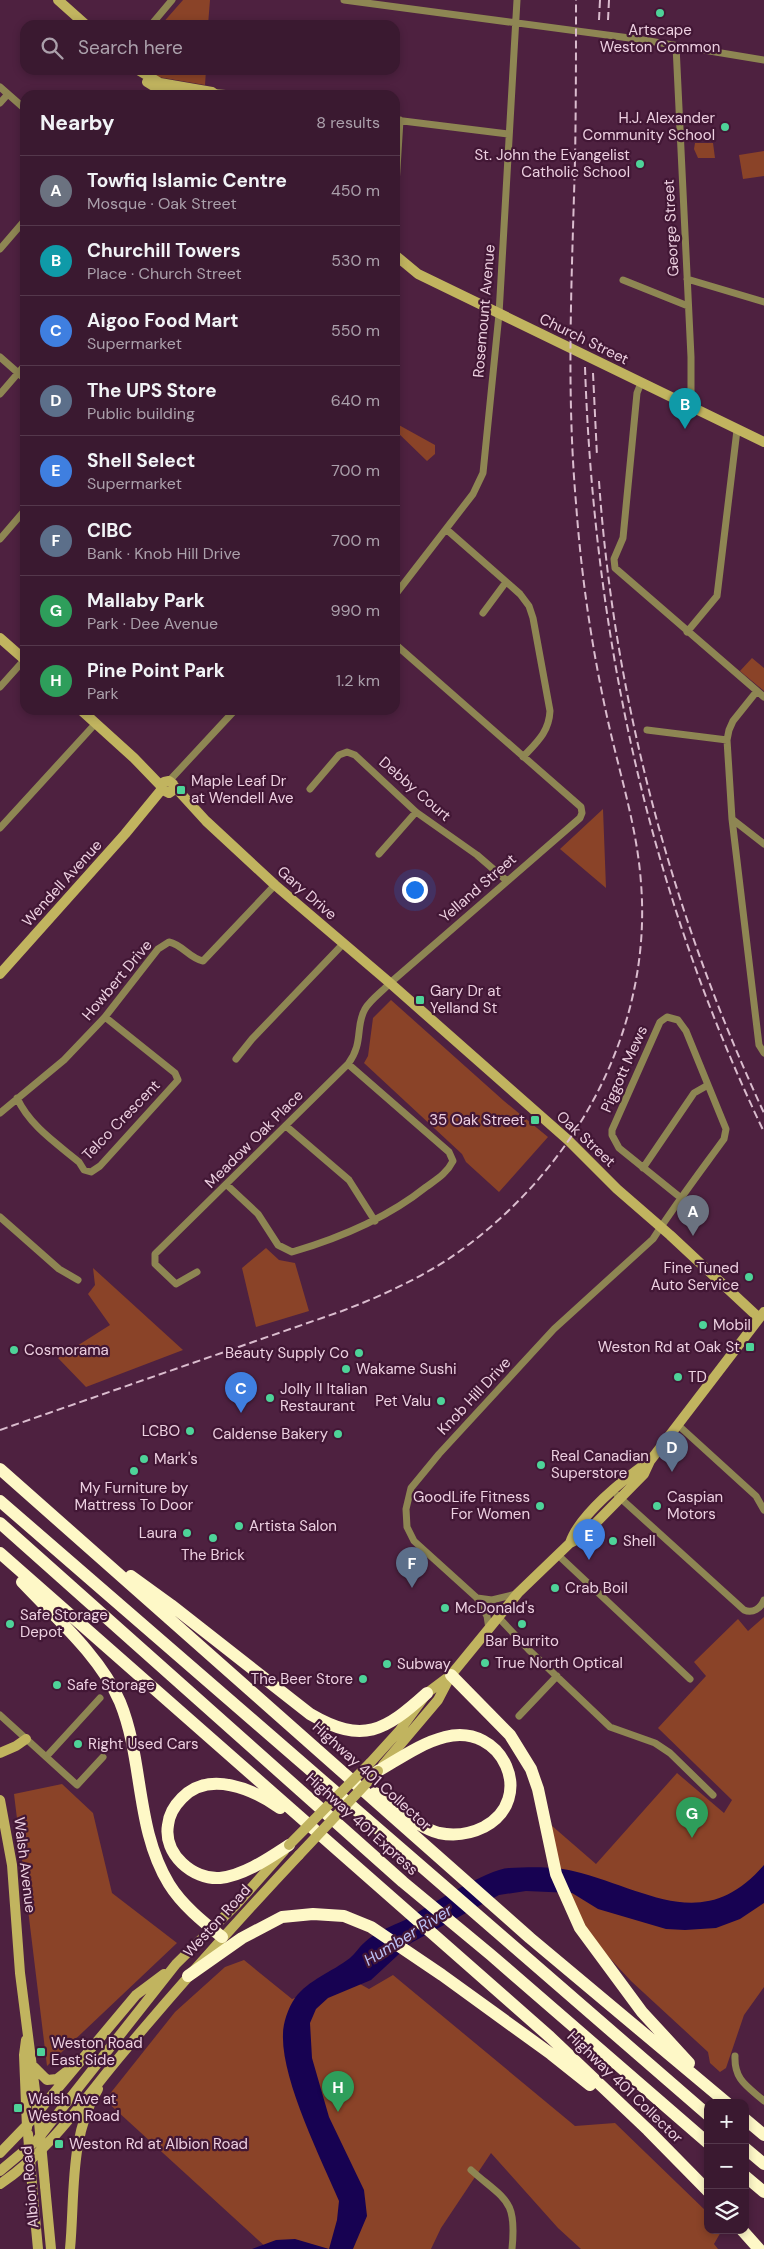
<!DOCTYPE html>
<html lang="en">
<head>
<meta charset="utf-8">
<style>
	:root { --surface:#3a1930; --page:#45263c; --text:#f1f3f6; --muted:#aba0ab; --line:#54384c; --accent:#4ed399 }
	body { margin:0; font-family:"DM Sans",sans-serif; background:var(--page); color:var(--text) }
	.controls { position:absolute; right:15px; bottom:15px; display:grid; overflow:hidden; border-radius:10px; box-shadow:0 2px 8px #0003 }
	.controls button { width:45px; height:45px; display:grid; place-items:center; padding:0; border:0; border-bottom:1px solid var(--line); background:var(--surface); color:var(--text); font:25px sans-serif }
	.you { position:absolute; left:414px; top:889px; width:18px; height:18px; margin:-12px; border:4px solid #fff; border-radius:50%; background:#1a73e8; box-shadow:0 0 0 8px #1a73e833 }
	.badge { display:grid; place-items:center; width:32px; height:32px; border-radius:50%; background:var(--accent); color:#fff; font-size:16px; font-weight:700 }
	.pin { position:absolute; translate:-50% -41px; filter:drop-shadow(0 1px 2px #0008) }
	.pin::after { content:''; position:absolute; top:26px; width:18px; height:15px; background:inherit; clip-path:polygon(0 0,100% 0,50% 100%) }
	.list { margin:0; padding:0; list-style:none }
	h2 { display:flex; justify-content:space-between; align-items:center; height:65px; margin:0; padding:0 20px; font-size:21px }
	h2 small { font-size:16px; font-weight:400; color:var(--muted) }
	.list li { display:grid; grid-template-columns:32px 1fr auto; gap:15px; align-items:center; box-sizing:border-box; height:70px; padding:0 20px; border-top:1px solid var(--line) }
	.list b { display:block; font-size:19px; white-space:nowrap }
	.list p { margin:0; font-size:16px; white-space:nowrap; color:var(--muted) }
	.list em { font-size:16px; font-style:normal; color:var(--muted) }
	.icon { flex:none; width:28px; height:28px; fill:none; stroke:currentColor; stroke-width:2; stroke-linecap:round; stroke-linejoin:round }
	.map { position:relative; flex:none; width:764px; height:2249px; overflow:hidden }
	.search { position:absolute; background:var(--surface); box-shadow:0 2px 8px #0003; left:20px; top:20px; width:380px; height:55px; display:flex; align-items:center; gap:12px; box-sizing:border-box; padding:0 18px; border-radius:15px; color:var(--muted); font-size:19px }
	.panel { position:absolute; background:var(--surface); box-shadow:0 2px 8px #0003; left:20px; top:90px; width:380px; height:625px; border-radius:15px }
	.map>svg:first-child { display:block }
	.green { fill:#8a4328 }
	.water { fill:#170252 }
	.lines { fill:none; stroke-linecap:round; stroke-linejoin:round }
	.street { stroke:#8e8653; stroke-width:7 }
	.secondary { stroke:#c1b45f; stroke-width:10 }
	.highway { stroke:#fef8c7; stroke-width:12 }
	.rail { stroke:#dabcce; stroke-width:2; stroke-dasharray:8 4; stroke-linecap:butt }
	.secondary-bridge { stroke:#c1b45f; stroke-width:10 }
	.poi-dot { fill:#4ed399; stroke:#421735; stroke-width:2 }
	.labels { text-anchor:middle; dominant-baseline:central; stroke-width:4.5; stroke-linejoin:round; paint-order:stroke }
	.poi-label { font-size:15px; fill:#edd0e1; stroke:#421735; text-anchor:start }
	.street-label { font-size:15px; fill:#edd0e1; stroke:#421735 }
	.water-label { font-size:16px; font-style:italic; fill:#bcc0f5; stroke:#421735 }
</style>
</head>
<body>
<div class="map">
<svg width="764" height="2249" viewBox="0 0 764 2249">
	<rect width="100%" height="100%" fill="#4e2140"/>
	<path class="green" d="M183,0h27l-2,25h-47z
		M150,70h56l-1,15 -47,-8z
		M695,143h18l2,15h-17l-4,-9z
		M764,151v25l-21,3 -4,-24z
		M397,424l38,21v9l-8,7 -32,-31z
		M752,658l12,10v23l-24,-20z
		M603,809l3,79 -46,-39z
		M391,1000l113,101 44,36 -49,55 -33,-30 -4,-8 -98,-91 4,-7 5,-38z
		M266,1248l13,12 16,3 14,48 -53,16 -14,-59z
		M93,1268l90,82 -97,37 -28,-29 52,-33 -22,-31 7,-9z
		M764,1617v370l-20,28 -18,53 -6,4 -10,-9 -2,-11 -77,-71 -40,-43 -25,-39 -15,-74 45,39 81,-91 47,40 8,-13 -74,-72 48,-52 -12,-14 44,-43 10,12z
		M62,1784l31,29 19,80 65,50 -130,123 -33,-272z
		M244,1960l48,39 59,-20 18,10 24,-14 182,151 40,-3 93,90v17h14l-8,14 4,5h-137l-23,-21 -67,-75 -50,75 -10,21h-163l-163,-149 70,-88 50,-45z"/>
	<path class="water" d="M764,1865v38l-24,16 -24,9 -31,2 -19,-1 -68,-20 -26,-16 -46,-2 -27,4 -88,48 -40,37 -43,18 -12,11 -6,14 2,35 17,59 35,73 3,26 -14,33h-101l24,-9 19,-1 34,10 8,-29 2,-19c-18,-42 -58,-122 -56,-167 0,-11 5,-26 12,-36 13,-18 37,-26 55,-40 5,-4 9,-11 15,-16 10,-10 27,-16 40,-22 22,-13 82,-51 104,-52 20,-1 45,-2 64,3 72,17 130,65 191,-6z"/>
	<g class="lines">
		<path class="street" d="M344,0l293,39 127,21
			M151,25l21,-25
			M676,46l15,311v50
			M0,87l25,22
			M212,92l27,3
			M0,103l8,-9
			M395,120l113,14
			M395,201l5,-81
			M0,249l25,-29
			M687,279l77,23
			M623,280l65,26
			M0,357l25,22
			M641,383l-4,10 -14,145 -9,21 1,9 149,129
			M0,394l25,-29
			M446,529l74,65 9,12 4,12 17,93c-1,21 -13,31 -27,46
			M0,539l25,-29
			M395,595l78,-101 10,-21 16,-159 18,-314
			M483,613l23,-31
			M687,632l30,-36 20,-166
			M0,687l25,-28
			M757,691l-24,30 -4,9 -2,10 5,79 32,25
			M647,730l80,10
			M169,781l66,-71
			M310,789l29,-34 8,-3 8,3 61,57 61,43 30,26
			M732,819l27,226 5,8
			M0,828l96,-105
			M379,854l37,-42
			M236,1059l16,-20 91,-95
			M17,1098c13,28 39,45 62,64l5,8 7,2 9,-6 78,-86 -3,-7 -70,-56
			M0,1113l64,-53 41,-43 53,-68 11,-7c14,3 20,16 34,19l72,-76
			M286,1126l63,54 26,41
			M643,1168l51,-75 14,-8
			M227,1185l31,29 20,31 14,7c48,-14 94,-33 134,-65 11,-8 21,-14 27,-26l-4,-9 -101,-88
			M0,1217l59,52 19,11
			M197,1272l-21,12 -21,-20v-10l193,-190c16,-21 7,-38 17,-55 6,-10 18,-18 25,-26l190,-165 2,-5 -1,-6 -186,-163
			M678,1425l78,71 8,14
			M617,1495l127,115c9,4 17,-2 20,-10
			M558,1555l132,124
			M477,1598l15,2 24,-6
			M499,1618l31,33 80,76 45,16 15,10 43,42
			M489,1629l-2,-13 -10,-18 -63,-57 -7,-14 -1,-18 5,-21 28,-34 115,-125 99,-90c22,-34 47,-67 71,-100l2,-10 -40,-98 -8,-11 -11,-3 -7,5 -48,108v5l7,13 62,50
			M0,1715l77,70 26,-28
			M519,1716l38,-40
			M46,1757l54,-59
			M735,2056c-1,24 12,30 29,45
			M471,2170c35,31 46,29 41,79"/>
		<path class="secondary" d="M58,0l28,25
			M138,70l22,13 52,9 4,3
			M147,82l13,8 20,5
			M395,255l23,19 346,168
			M0,638l25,22
			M81,710l53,48 28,29
			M173,784l-4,-3 -5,1 -2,4 1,4 6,3 3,-2 2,-5 32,35 69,64 115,98 178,157 49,49 53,46 89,83
			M0,974l125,-140 37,-45
			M570,1543c9,-28 54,-64 78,-81
			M0,1753l16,-7 10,-7
			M370,1763l30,-33 27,-37 24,-18 67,-82 52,-50 12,-6 62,-63 6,-13 114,-149
			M383,1765l55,-65 12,-23
			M0,1800l12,65 8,108 19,149
			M26,2040l-2,15 3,73
			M34,2067l13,13 10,-1 9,-7
			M0,2153l27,-28 109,-130 28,-21
			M0,2171l37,-31 139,-176 60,-59 48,-54
			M0,2184c50,-33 84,-85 122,-130 57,-68 116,-134 177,-199
			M45,2186l6,63
			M33,2196l5,53
			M70,2249c5,-52 -1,-113 28,-160"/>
		<path class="highway" d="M0,1469l530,469 197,165
			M0,1501l708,614
			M0,1523l403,359 88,73 217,188
			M0,1553l550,484 98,93 60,61
			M131,1576l40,29 139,109c53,31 75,17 117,-21
			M22,1582c33,35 79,75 98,120 24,59 15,126 49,182 13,21 34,38 53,53
			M451,1675l59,60 21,34 7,20 18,85 24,54 62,84 47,51
			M375,1793c20,12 41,34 64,40 15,3 31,1 45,-6 53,-28 19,-105 -39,-90 -24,6 -46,22 -67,34
			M280,1808c-27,-19 -71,-38 -98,-10 -7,7 -13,17 -14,27 -5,29 25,55 52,53 25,-3 49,-20 69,-33
			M188,1976l54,-38 40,-21 31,-3 31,2 27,11 71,48 109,79 39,31
			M745,2119l19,16
			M745,2148l19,16
			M745,2176l19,16
			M742,2230l17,19"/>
		<path class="rail" d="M599,20l1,-20
			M608,20l1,-20
			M585,367c9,267 63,523 179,765
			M593,373l4,83
			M599,481c15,218 73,434 165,632
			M0,1430l342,-119c37,-14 72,-30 105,-51 124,-83 206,-226 194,-377 -4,-58 -23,-114 -35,-171 -15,-69 -25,-139 -30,-209 -10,-115 -4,-228 -1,-343 1,-53 1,-107 1,-160"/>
		<path class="secondary-bridge" d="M289,1845l81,-82
			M299,1855l79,-84
			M39,2122l6,64
			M28,2134l5,62"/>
	</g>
	<g class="poi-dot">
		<circle cx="660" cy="13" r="5"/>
		<circle cx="725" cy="127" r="5"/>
		<circle cx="640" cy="164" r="5"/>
		<rect x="176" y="785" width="10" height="10" rx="2.5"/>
		<rect x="415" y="995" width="10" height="10" rx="2.5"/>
		<rect x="530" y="1115" width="10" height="10" rx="2.5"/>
		<circle cx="749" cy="1277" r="5"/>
		<circle cx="703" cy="1325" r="5"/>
		<rect x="745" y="1342" width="10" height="10" rx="2.5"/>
		<circle cx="14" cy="1350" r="5"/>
		<circle cx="359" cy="1353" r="5"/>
		<circle cx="346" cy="1369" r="5"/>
		<circle cx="678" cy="1377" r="5"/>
		<circle cx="270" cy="1398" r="5"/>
		<circle cx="441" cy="1401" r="5"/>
		<circle cx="190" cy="1431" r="5"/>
		<circle cx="338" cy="1434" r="5"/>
		<circle cx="144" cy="1459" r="5"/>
		<circle cx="541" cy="1465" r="5"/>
		<circle cx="134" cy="1471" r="5"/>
		<circle cx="540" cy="1506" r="5"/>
		<circle cx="657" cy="1506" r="5"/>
		<circle cx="239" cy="1526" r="5"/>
		<circle cx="187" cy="1533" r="5"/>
		<circle cx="213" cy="1538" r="5"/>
		<circle cx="613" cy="1541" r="5"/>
		<circle cx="555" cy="1588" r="5"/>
		<circle cx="445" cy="1608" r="5"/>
		<circle cx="10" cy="1624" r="5"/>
		<circle cx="522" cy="1624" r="5"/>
		<circle cx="485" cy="1663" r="5"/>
		<circle cx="387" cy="1664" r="5"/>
		<circle cx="363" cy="1679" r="5"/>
		<circle cx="57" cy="1685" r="5"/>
		<circle cx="78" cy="1744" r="5"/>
		<rect x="36" y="2047" width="10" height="10" rx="2.5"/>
		<rect x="13" y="2103" width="10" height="10" rx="2.5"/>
		<rect x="54" y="2139" width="10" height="10" rx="2.5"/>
	</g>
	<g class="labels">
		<g class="poi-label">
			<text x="660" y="30" text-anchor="middle">Artscape<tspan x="660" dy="17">Weston Common</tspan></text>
			<text x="715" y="118" text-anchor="end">H.J. Alexander<tspan x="715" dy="17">Community School</tspan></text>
			<text x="630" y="155" text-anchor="end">St. John the Evangelist<tspan x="630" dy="17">Catholic School</tspan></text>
			<text x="191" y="781">Maple Leaf Dr<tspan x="191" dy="17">at Wendell Ave</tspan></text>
			<text x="430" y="991">Gary Dr at<tspan x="430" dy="17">Yelland St</tspan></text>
			<text x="525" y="1120" text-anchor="end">35 Oak Street</text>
			<text x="739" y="1268" text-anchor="end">Fine Tuned<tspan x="739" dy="17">Auto Service</tspan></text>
			<text x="713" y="1325">Mobil</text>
			<text x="740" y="1347" text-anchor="end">Weston Rd at Oak St</text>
			<text x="24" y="1350">Cosmorama</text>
			<text x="349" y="1353" text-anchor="end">Beauty Supply Co</text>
			<text x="356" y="1369">Wakame Sushi</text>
			<text x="688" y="1377">TD</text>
			<text x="280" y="1389">Jolly II Italian<tspan x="280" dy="17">Restaurant</tspan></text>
			<text x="431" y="1401" text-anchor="end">Pet Valu</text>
			<text x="180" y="1431" text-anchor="end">LCBO</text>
			<text x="328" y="1434" text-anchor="end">Caldense Bakery</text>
			<text x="551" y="1456">Real Canadian<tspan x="551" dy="17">Superstore</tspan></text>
			<text x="154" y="1459">Mark's</text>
			<text x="134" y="1488" text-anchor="middle">My Furniture by<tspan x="134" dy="17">Mattress To Door</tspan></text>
			<text x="530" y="1497" text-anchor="end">GoodLife Fitness<tspan x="530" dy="17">For Women</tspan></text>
			<text x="667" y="1497">Caspian<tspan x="667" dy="17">Motors</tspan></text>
			<text x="249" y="1526">Artista Salon</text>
			<text x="177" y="1533" text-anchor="end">Laura</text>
			<text x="623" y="1541">Shell</text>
			<text x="213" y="1555" text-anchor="middle">The Brick</text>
			<text x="565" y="1588">Crab Boil</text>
			<text x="455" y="1608">McDonald's</text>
			<text x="20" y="1615">Safe Storage<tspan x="20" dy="17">Depot</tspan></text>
			<text x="522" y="1641" text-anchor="middle">Bar Burrito</text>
			<text x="495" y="1663">True North Optical</text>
			<text x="397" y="1664">Subway</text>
			<text x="353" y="1679" text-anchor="end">The Beer Store</text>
			<text x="67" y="1685">Safe Storage</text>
			<text x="88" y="1744">Right Used Cars</text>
			<text x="51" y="2043">Weston Road<tspan x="51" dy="17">East Side</tspan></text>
			<text x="28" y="2099">Walsh Ave at<tspan x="28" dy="17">Weston Road</tspan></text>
			<text x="69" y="2144">Weston Rd at Albion Road</text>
		</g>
		<g class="street-label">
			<text transform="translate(671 228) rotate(-93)">George Street</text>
			<text transform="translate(484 311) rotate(-85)">Rosemount Avenue</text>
			<text transform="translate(584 339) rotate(26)">Church Street</text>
			<text transform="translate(415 789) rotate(41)">Debby Court</text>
			<text transform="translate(62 883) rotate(-48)">Wendell Avenue</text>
			<text transform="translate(478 888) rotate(-41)">Yelland Street</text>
			<text transform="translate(307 893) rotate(41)">Gary Drive</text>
			<text transform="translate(117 980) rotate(-50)">Howbert Drive</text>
			<text transform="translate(624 1069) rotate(-66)">Piggott Mews</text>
			<text transform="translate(121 1120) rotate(-46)">Telco Crescent</text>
			<text transform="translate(254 1139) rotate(-45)">Meadow Oak Place</text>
			<text transform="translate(586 1139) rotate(43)">Oak Street</text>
			<text transform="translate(474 1396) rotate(-47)">Knob Hill Drive</text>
			<text transform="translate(372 1776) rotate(42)">Highway 401 Collector</text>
			<text transform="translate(362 1824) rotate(42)">Highway 401 Express</text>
			<text transform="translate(25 1865) rotate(83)">Walsh Avenue</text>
			<text transform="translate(217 1921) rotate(-48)">Weston Road</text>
			<text transform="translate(625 2087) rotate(44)">Highway 401 Collector</text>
			<text transform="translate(30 2187) rotate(-95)">Albion Road</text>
		</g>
		<g class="water-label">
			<text transform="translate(408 1935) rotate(-32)">Humber River</text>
		</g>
	</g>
</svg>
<div class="controls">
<button>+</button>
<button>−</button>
<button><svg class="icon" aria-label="layers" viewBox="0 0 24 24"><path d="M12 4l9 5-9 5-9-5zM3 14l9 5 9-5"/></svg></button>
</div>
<div class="you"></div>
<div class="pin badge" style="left:693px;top:1236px;background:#6b7280">A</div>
<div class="pin badge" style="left:685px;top:429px;background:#0f9aa8">B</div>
<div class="pin badge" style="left:241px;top:1413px;background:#3f7fe0">C</div>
<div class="pin badge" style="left:672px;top:1472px;background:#5c6f8a">D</div>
<div class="pin badge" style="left:589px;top:1560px;background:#3f7fe0">E</div>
<div class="pin badge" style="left:412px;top:1588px;background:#5c6f8a">F</div>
<div class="pin badge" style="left:692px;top:1838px;background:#2e9e5b">G</div>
<div class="pin badge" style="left:338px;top:2112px;background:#2e9e5b">H</div>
<div class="search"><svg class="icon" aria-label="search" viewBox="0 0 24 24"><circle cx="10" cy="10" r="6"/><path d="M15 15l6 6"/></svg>Search here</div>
<section class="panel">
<h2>Nearby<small>8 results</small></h2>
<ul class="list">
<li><span class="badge" style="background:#6b7280">A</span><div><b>Towfiq Islamic Centre</b><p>Mosque · Oak Street</p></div><em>450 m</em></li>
<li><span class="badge" style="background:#0f9aa8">B</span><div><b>Churchill Towers</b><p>Place · Church Street</p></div><em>530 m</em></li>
<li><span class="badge" style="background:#3f7fe0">C</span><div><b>Aigoo Food Mart</b><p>Supermarket</p></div><em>550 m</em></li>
<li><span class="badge" style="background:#5c6f8a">D</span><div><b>The UPS Store</b><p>Public building</p></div><em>640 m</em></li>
<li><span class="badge" style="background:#3f7fe0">E</span><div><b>Shell Select</b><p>Supermarket</p></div><em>700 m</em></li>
<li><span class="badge" style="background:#5c6f8a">F</span><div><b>CIBC</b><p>Bank · Knob Hill Drive</p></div><em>700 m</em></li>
<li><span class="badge" style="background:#2e9e5b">G</span><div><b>Mallaby Park</b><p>Park · Dee Avenue</p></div><em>990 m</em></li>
<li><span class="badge" style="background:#2e9e5b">H</span><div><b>Pine Point Park</b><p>Park</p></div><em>1.2 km</em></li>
</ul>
</section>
</div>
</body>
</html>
